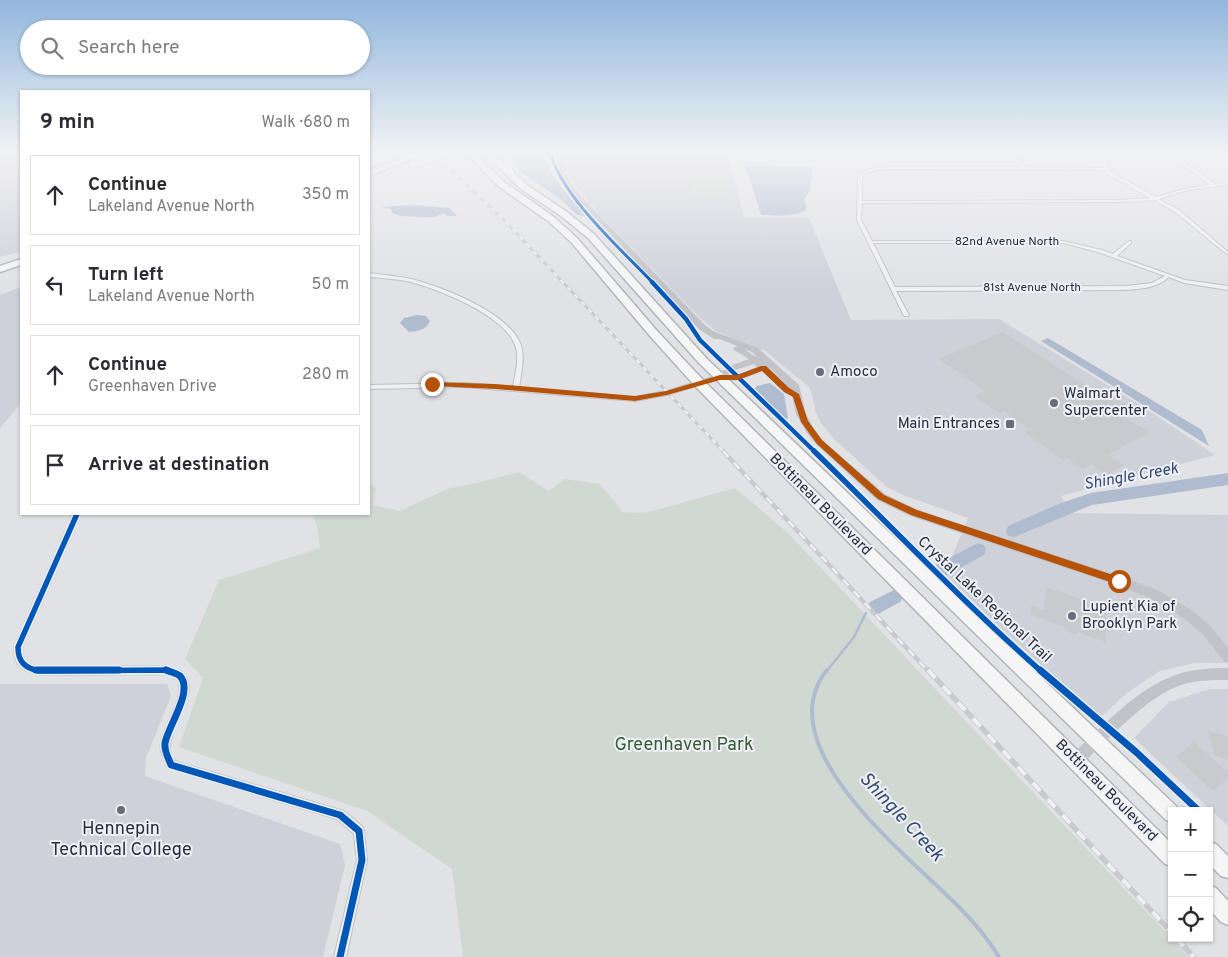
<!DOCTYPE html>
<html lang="en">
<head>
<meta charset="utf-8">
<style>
	:root { --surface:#fff; --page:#f7f7f7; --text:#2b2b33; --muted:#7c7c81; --line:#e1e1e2 }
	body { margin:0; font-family:Overpass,sans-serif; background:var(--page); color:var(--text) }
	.controls { position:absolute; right:15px; bottom:15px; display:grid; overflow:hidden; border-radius:0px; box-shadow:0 1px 4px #0004 }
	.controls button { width:45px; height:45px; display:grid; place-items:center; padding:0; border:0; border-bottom:1px solid var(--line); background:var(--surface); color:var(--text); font:25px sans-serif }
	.stop { position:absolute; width:15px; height:15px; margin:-11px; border:4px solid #b45309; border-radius:50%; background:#fff }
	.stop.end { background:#b45309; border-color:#fff; box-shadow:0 1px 5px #0008 }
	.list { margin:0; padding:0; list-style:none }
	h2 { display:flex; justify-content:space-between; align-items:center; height:65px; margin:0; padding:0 20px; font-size:21px }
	h2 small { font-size:16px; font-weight:400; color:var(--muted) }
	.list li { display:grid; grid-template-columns:32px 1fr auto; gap:15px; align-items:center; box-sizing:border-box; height:80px; margin:0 10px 10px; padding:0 10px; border:1px solid var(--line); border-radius:0px }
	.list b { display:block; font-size:19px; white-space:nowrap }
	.list p { margin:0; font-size:16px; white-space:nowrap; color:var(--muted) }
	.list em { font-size:16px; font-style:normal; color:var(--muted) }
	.icon { flex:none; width:28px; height:28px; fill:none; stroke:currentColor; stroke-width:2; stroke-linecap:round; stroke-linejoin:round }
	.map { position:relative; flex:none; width:1228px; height:957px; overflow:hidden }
	.search { position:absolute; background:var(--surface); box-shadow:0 1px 4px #0004; left:20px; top:20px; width:350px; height:55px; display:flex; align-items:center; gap:12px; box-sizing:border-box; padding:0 18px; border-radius:28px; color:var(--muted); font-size:19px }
	.panel { position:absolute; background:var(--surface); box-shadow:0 1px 4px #0004; left:20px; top:90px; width:350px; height:425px; border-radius:0px }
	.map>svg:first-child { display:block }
	.built { fill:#cfd1d9 }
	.green { fill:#d0d9d1 }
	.water { fill:#afbcd0 }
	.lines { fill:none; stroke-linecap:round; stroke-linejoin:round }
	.stream-far1 { stroke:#afbcd0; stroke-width:2.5 }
	.stream { stroke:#afbcd0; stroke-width:4 }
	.river { fill:#afbcd0; fill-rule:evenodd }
	.building { fill:#c9cace }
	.street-casing { stroke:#bfc0c4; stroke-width:2 }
	.highway-casing { stroke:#b3b5ba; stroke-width:3 }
	.street { fill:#f0f0f2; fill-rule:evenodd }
	.secondary { fill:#c2c3c8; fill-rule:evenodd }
	.highway { fill:#f5f5f6; fill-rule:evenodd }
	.rail-far2-casing { stroke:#c9cace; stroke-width:3 }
	.rail-far1-casing { stroke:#c9cace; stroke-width:4.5 }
	.rail-casing { stroke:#c9cace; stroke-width:5.5 }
	.rail-far2 { stroke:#eef0f5; stroke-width:2; stroke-dasharray:5; stroke-linecap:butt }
	.rail-far1 { stroke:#eef0f5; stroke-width:2.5; stroke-dasharray:8; stroke-linecap:butt }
	.rail { stroke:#eef0f5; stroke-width:4; stroke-dasharray:11; stroke-linecap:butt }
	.highway-bridge-casing { stroke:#b3b5ba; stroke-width:10; stroke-linecap:butt }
	.highway-bridge { stroke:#f5f5f6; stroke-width:8 }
	.cycleway-far3-casing { stroke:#eef0f5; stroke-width:5 }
	.cycleway-far2-casing { stroke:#eef0f5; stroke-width:7 }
	.cycleway-far1-casing { stroke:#eef0f5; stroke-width:9 }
	.cycleway-casing { stroke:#eef0f5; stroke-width:10 }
	.cycleway-far3 { stroke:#0057b8; stroke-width:3 }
	.cycleway-far2 { stroke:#0057b8; stroke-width:4.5 }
	.cycleway-far1 { stroke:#0057b8; stroke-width:5.5 }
	.cycleway { stroke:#0057b8; stroke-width:7 }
	.route { fill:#b45309 }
	.poi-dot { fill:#696d79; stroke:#eef0f5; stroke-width:2 }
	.labels { text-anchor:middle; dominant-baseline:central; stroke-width:4; stroke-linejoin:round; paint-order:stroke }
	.far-street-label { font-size:12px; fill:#282e3e; stroke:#eef0f5 }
	.poi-label { font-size:15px; fill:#282e3e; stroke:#eef0f5; text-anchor:start }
	.street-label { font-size:15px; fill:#282e3e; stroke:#eef0f5 }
	.water-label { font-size:16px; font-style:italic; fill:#334a71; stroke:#eef0f5 }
	.near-park-label { font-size:18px; fill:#3a5936; stroke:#eef0f5 }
	.near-poi-label { font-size:18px; fill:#282e3e; stroke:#eef0f5 }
	.near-water-label { font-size:19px; font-style:italic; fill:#334a71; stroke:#eef0f5 }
</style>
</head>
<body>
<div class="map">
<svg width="1228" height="957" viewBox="0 0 1228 957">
	<rect width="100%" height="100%" fill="#e1e2e6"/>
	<path class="built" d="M562,153h227l-61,2 16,63h65l42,102 148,-1 146,89 70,47 -154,41 10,17 157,2v148h-33l-35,8 -33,22 -24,22h-15l-16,-7 -129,-130 25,-60 -65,-23 -16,-8 -52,-47 -14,-17 -5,-10 -4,-18 -3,-8 -45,-37h-4l-44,-19 -16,-13 -98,-101 -25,-29 -12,-19z
		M0,159h21v93l-21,5z
		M21,287v116l-21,25v-133z
		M0,684h167l4,12 -25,62 -1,18 195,68 5,21 -22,92h-323z
		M1210,689h18v137l-94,-88 35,-36z"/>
	<path class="green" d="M723,173l6,23h-35l-5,-22z
		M519,472l30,19 16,-12 35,5 23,28 22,1 90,-25 53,45 401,424h-726l-11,-88 -85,-58 -188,-64 24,-69 -18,-19 34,-79 101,-32 -3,-22 -5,-12h57v-31l7,5 -3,17 27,6 47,-22 34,-7z"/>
	<path class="water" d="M520,155l24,1 10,22 31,38 -8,-1 -17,-16 -40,-28 -7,-9z
		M742,161h25l4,5 42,1 -4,25 -5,8 3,9c-12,9 -32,6 -46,6l-13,-41z
		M411,205l39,3 7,8h-10l-3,-3 -10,4h-13l-20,-1 -9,-3 -1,-4 -10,-2z
		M417,315l9,1 4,5c-4,9 -12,10 -21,11l-9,-9 4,-5z
		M1048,338l154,92 7,16 -168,-105z
		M770,383l14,11 4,24 -3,3 -27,-27 -3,-6 2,-2z"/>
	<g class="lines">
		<path class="stream-far1" d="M826,672l28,-35 12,-24"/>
		<path class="stream" d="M827,670c-61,76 81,186 129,234 16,16 31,33 43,53"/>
		<path class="river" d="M1228,473v12l-136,20 -78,32 -6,-1 -2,-5 2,-5 53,-23 30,-10z
			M978,543l6,2 2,5 -2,5 -42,23 -6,2 -6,-2 -2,-5 2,-5z
			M894,590l6,2 3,5 -3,5 -24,13 -6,-3 -3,-5 3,-5z"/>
	</g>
	<path class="building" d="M1003,332l88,57 7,-3 37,24 -12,6 26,16 -41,23 16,10 -18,10 -15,-11 -9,5 -15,-11 -4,2 -39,-28 5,-3 -25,-18 -5,2 -24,-17 10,-5 -46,-32z
		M1046,587l61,21 -1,34 -29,-10v3l-11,-4v-3l-36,-14 1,-8 13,4z
		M1208,731l20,5v23l-13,-3z
		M1194,742l34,30v6l-15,13 -37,-34z"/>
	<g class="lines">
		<g class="street-casing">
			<path id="street" d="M1008,153h4l14,14 78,1 -1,-3 1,-6 -5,-6h4l5,6 -1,6 4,7 45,25 32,-9 22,-3 -43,-32h5l43,31 13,-1v2l-40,5 -29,9 20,11 49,42v3l-53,-43 -20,-12 -36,2 -257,1 -1,17 11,21h191l39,9 11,4 16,-13h2v2l-14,13 68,24 43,6v4l-44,-7 -15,-6c-12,11 -28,12 -43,13l-230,1 13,24 -1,1h-4l-47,-96 1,-41 2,-6 11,-4 14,-2h136zM885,169l221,1 2,4 42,24 -31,2 -257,1v-22l2,-5 8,-3zM873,243h190l35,9 67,24 -13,7 -26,3 -231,1z
				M1217,153h11v1h-9z
				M0,156h21v2h-21z
				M369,273c14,2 28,3 42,6 32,8 98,34 110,66 4,14 0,29 -2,43l116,9 31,-6 54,-16 3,2 -1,1 -55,17 -32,6 -171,-14 -95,2v-4l95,-2 49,4c2,-13 7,-29 2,-42 -11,-30 -75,-55 -104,-63 -14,-3 -28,-4 -42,-5z
				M73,514h8l-59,133c0,14 4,17 17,20l126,-1c5,2 14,3 18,7 19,19 -16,55 -13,77 0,4 3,8 4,11l166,49 4,1 19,16 1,4 3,29 -21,97h-12l23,-97 -3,-26 -17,-15 -169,-51c-4,-8 -9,-16 -7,-26 2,-14 28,-53 15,-64 -3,-2 -8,-3 -11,-4l-126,1c-17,-4 -25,-9 -25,-28z"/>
		</g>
		<g class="highway-casing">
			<path id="highway" d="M392,153h9l-32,14v-5z
				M415,153h10l-56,23v-5z
				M466,153h7l31,29 50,35 23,21 81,94 45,48 469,464v22l-7,-2 -470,-478 -45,-50 -79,-94 -23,-21 -50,-35z
				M484,153h7l14,12 -1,-8 8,-4h9l-10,7 3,13 13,12 40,27 27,22 113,125 471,449 2,3h-8v12l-6,-3 -467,-457 -111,-125 -27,-22 -40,-27z
				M21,259v6l-21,7v-6z
				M1209,842l7,2 12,12v22l-7,-2 -12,-12z
				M1209,885l7,3 12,13v24l-7,-3 -12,-13z"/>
		</g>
		<use href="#street" class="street"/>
		<path class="secondary" d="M504,153h11l-38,10 -3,-2z
			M553,153h6l9,26 12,16 125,130 8,6 45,17 41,37 7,29 8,15 8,11 63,54 33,16 201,66 41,15 36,22 16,15 16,20v15l-4,-2 -20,-25 -16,-15 -36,-22 -36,-14 -206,-69 -33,-16 -61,-56 -9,-11 -11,-19 -4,-18 -14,-10 -16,-15 -24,10 -21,-2 -1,-2c9,-11 20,-13 33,-18l-15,-9 -1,-2 4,-2 -17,-7h-6l-15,-10 -14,-14 -109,-118 -14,-18zM744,349l8,3 5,5h-1zM754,364l3,3 -20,8h-9l4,-4zM769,368h1l22,20z
			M1228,668v12c-15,0 -32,0 -47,5 -34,11 -73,55 -100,80l-5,2 -5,-2 -2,-5 2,-5c33,-29 65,-67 107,-81 16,-5 33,-6 50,-6z"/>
		<use href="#highway" class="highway"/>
		<g class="rail-far2-casing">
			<path id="rail-far2" d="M433,153l68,64 223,235"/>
		</g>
		<g class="rail-far1-casing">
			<path id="rail-far1" d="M723,451l206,221"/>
		</g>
		<g class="rail-casing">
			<path id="rail" d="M928,670l244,263
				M1176,938l18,19"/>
		</g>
		<use href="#rail-far2" class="rail-far2"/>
		<use href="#rail-far1" class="rail-far1"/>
		<use href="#rail" class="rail"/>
		<g class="highway-bridge-casing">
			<path id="highway-bridge" d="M414,164l35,-11"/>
		</g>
		<use href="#highway-bridge" class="highway-bridge"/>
		<g class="cycleway-far3-casing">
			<path id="cycleway-far3" d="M545,153l6,2c14,45 69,93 102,128"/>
		</g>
		<g class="cycleway-far2-casing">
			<path id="cycleway-far2" d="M652,282l34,37 14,21 115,112"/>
		</g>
		<g class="cycleway-far1-casing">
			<path id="cycleway-far1" d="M814,451c76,74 148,150 228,221
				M77,514l-59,133c0,15 7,21 21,24l126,-1 5,2"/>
		</g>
		<g class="cycleway-casing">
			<path id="cycleway" d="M36,670h83
				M166,670c4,2 11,3 14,6 14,15 -12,50 -15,67 -1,8 3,14 6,22l169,50 19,16 3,29 -22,97
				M1040,670l96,82 63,59"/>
		</g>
		<use href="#cycleway-far3" class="cycleway-far3"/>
		<use href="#cycleway-far2" class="cycleway-far2"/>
		<use href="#cycleway-far1" class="cycleway-far1"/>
		<use href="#cycleway" class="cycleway"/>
	</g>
	<linearGradient id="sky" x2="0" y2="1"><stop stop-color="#91b7de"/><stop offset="0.53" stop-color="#f2f2f4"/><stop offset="1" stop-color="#f2f2f4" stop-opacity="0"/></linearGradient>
	<rect width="1228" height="287" fill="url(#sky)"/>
	<path class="route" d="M761,366h5l23,22 10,6 9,27 14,19 62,55 33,15 205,68v6l-3,1 -208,-70 -33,-16 -61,-55 -16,-22 -8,-25 -9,-5 -22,-21 -24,9h-18l-53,15 -32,6 -140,-12 -63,-3 -3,-2 3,-2 63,2 140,12 31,-5 54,-16h17z"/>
	<g class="poi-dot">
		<circle cx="820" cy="372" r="5"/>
		<circle cx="1054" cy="403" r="5"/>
		<rect x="1005" y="419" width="10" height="10" rx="2.5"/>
		<circle cx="1072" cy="616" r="5"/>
		<circle cx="121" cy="810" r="5"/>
	</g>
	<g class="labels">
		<g class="far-street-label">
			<text x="1007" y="242">82nd Avenue North</text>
			<text x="1032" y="288">81st Avenue North</text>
		</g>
		<g class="poi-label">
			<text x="830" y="372">Amoco</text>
			<text x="1064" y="394">Walmart<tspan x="1064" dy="17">Supercenter</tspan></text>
			<text x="1000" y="424" text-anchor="end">Main Entrances</text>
			<text x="1082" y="607">Lupient Kia of<tspan x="1082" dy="17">Brooklyn Park</tspan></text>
		</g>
		<g class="street-label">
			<text transform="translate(820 505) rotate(45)">Bottineau Boulevard</text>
			<text transform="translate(984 600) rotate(43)">Crystal Lake Regional Trail</text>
			<text transform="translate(1106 791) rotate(45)">Bottineau Boulevard</text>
		</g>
		<g class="water-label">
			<text transform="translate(1131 477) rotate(-10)">Shingle Creek</text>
		</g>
		<g class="near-park-label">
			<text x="684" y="745">Greenhaven Park</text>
		</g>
		<g class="near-poi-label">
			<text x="121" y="829">Hennepin<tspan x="121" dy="21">Technical College</tspan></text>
		</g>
		<g class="near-water-label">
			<text transform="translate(901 817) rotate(47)">Shingle Creek</text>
		</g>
	</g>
</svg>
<div class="controls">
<button>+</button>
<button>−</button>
<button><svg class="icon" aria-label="locate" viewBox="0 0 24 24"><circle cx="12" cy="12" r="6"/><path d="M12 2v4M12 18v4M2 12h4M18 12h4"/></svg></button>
</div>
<div class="stop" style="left:1119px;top:581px"></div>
<div class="stop end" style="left:432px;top:384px"></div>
<div class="search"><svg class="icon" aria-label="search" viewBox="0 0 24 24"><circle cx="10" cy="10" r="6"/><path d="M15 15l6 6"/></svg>Search here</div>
<section class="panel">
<h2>9 min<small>Walk · 680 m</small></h2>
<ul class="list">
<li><svg class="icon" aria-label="ahead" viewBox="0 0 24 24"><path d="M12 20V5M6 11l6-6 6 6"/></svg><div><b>Continue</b><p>Lakeland Avenue North</p></div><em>350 m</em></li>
<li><svg class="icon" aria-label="left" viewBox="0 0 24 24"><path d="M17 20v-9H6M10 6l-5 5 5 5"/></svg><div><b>Turn left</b><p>Lakeland Avenue North</p></div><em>50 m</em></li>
<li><svg class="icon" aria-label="ahead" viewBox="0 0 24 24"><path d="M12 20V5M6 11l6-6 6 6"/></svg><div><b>Continue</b><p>Greenhaven Drive</p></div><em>280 m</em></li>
<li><svg class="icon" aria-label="arrive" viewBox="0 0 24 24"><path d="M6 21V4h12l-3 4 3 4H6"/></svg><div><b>Arrive at destination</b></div></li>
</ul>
</section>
</div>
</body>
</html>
